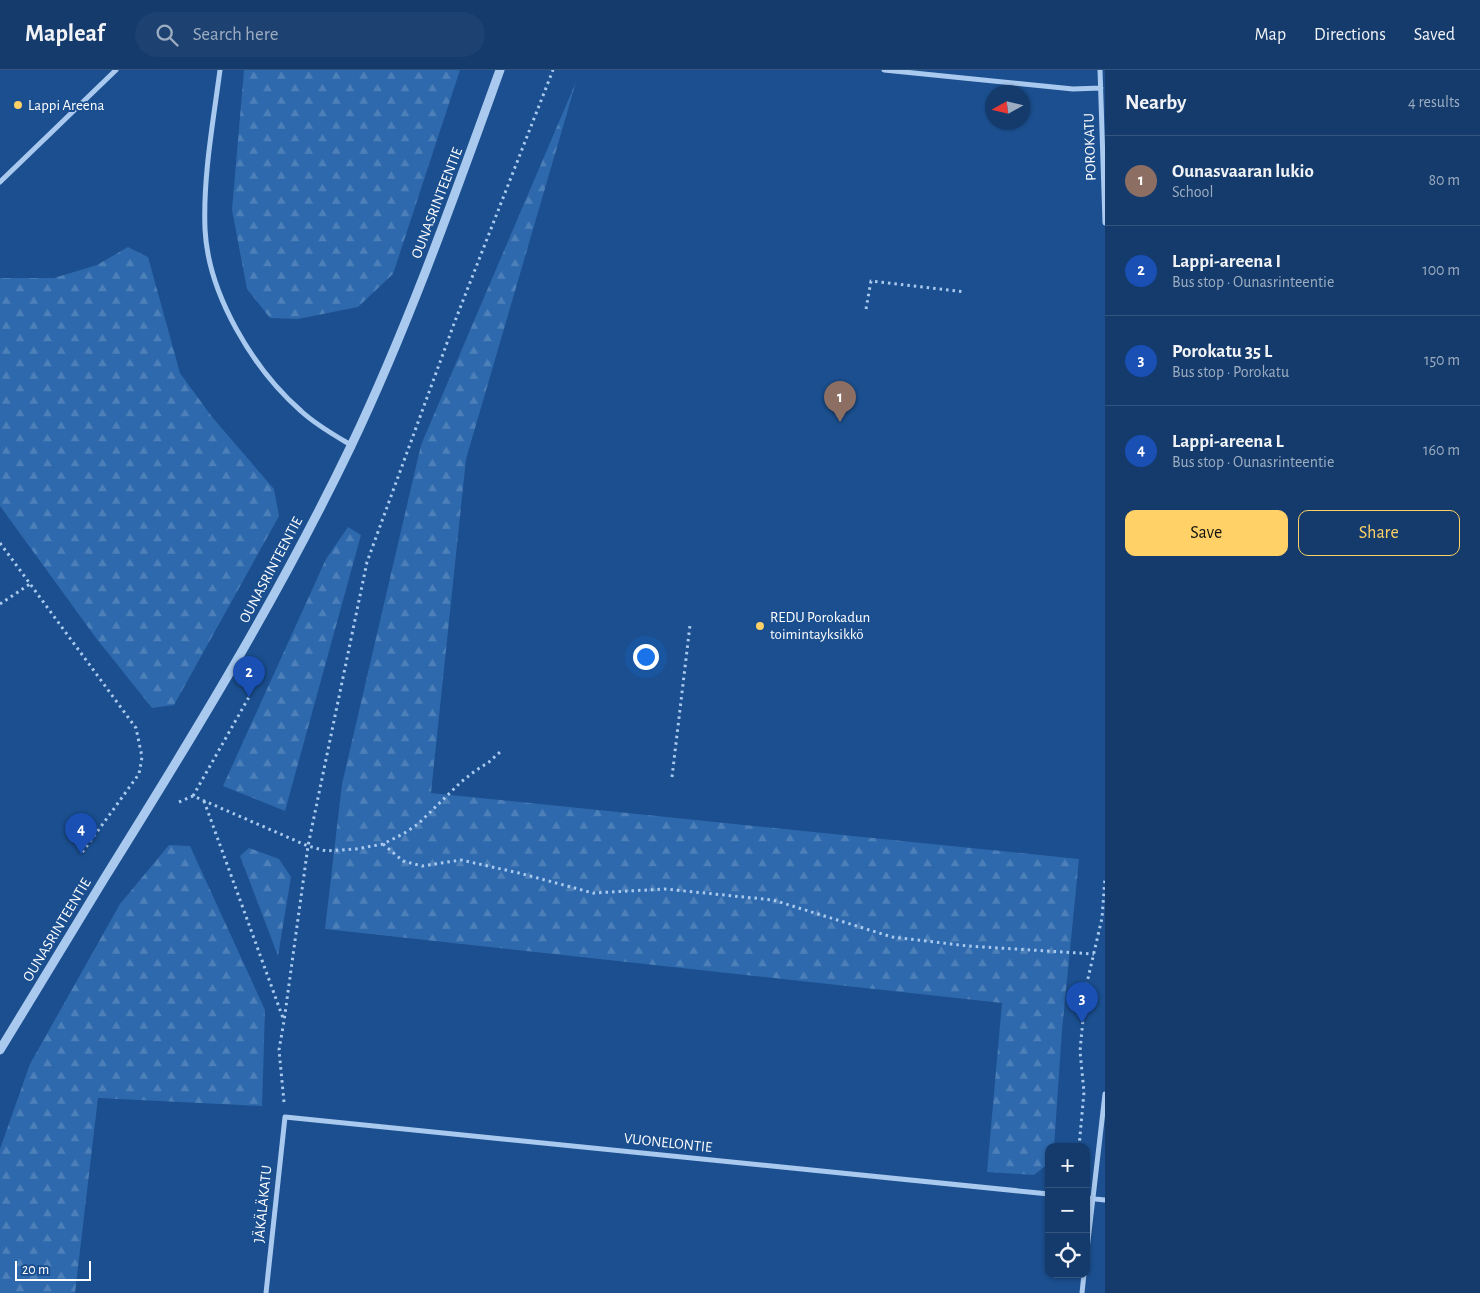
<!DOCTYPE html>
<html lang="en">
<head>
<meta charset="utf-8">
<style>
	:root { --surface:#143b6b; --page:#1d4271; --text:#f1f3f6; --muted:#9dadc1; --line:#33557e; --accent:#ffd166 }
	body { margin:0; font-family:"Alegreya Sans",sans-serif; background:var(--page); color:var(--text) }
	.controls { position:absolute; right:15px; bottom:15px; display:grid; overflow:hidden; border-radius:10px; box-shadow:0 1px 4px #0004 }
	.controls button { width:45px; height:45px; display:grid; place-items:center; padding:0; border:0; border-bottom:1px solid var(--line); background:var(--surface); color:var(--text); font:25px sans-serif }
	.compass { position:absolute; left:985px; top:15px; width:45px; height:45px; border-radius:50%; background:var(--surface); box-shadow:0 1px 4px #0004; rotate:262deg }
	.scale { position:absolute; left:15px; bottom:12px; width:76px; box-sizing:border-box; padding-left:5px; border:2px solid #fff; border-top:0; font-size:14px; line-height:18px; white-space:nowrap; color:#fff; -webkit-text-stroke:4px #1b4f8f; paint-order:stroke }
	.you { position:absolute; left:645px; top:586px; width:18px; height:18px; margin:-12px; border:4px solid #fff; border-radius:50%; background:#1a73e8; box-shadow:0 0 0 8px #1a73e833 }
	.badge { display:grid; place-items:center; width:32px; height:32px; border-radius:50%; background:var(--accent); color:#fff; font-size:16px; font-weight:700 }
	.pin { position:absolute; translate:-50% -41px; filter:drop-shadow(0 1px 2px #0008) }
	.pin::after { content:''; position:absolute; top:26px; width:18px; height:15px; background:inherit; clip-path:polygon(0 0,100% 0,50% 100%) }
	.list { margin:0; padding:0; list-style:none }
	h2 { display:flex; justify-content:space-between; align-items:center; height:65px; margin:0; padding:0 20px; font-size:21px }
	h2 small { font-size:16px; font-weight:400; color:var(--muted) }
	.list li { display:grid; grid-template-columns:32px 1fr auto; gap:15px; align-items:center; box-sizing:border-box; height:90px; padding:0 20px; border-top:1px solid var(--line) }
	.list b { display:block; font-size:19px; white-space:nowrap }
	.list p { margin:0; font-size:16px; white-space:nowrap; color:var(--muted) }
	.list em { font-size:16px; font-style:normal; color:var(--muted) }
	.actions { display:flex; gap:10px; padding:15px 20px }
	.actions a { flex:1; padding:11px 0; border:1px solid var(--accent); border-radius:10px; text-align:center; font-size:18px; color:var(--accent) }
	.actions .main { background:var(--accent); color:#111 }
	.icon { flex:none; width:28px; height:28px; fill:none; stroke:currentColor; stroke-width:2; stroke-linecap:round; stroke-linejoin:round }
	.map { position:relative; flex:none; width:1105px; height:1223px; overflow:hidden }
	header { display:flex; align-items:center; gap:30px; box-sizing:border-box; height:70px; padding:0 25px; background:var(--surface); border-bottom:1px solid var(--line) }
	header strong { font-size:24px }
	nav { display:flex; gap:28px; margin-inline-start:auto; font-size:18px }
	.search { width:350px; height:45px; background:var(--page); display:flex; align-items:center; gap:12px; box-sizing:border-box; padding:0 18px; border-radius:28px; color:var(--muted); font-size:19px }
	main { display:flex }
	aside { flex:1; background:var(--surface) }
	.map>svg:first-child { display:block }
	.forest { fill:url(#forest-firs) }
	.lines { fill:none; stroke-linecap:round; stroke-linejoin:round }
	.path { stroke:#a9c9ee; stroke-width:3; stroke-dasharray:2.5 4; stroke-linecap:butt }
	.minor { stroke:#a9c9ee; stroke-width:5 }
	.tertiary { stroke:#a9c9ee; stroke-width:9 }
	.poi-dot { fill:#ffd166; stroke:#1b4f8f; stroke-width:2 }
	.labels { text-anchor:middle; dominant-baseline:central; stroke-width:4; stroke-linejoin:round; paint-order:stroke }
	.poi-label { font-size:15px; fill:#fff; stroke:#1b4f8f; text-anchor:start }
	.street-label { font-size:15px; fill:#fff; stroke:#1b4f8f }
</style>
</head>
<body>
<header>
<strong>Mapleaf</strong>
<div class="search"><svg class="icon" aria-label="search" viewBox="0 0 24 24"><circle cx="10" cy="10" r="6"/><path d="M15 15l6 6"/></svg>Search here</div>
<nav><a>Map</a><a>Directions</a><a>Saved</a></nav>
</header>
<main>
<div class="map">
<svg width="1105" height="1223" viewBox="0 0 1105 1223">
	<defs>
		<pattern id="forest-firs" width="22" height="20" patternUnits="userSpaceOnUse" patternTransform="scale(1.25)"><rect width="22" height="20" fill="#2e69ad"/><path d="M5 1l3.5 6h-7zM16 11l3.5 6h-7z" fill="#4d80b9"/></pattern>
	</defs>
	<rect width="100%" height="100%" fill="#1b4f8f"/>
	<path class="forest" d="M244,0h216l-67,204 -35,33 -60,12 -28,-1 -23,-29 -15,-79z
		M576,12l-110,377 -35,334 648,66 -17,171 -8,117h-5v16l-15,12 -47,-3 15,-169 -677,-74 17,-145 79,-339z
		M128,177l20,10 32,116 32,44 62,72 5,27 -105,189 -22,3 -56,-70 -96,-132v-228h54l43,-13z
		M348,457l13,8 -76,276 -62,-25 103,-227z
		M169,775l21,1 75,164 -3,96 -164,-8 -23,195h-75v-144l30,-85 90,-160z
		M249,778l30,11 12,18 -13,79 -38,-100z"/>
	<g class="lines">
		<path class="path" d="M866,239l5,-28 94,11
			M0,473l136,185 6,29 -3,17 -58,80
			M0,534l30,-20
			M672,707l18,-152
			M193,726l56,-99
			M204,731l79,217
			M179,732l14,-6 115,50 18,5 30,-2 27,-5 20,-10 15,-10 43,-42 14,-11 14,-9 11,-10
			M383,774l20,17 19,5 39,-6 58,13 74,20 72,-4 108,11 119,37 76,9 126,8
			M284,1032l-5,-52 5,-29 24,-175 59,-284 88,-241 98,-251
			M1079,1077l5,-55 -4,-41 6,-64 16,-69 3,-40"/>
		<path class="minor" d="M220,0c-7,53 -17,106 -15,159 3,65 48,140 96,182 15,14 33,24 50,34
			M884,0l189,19 28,-1
			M1100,0l5,153
			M0,112l116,-112
			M1086,1128l19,2
			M1086,1188l19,-164
			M266,1223l19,-176 764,77
			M1082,1223l2,-19"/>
		<path class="tertiary" d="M0,980c35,-57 69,-114 104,-171 88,-141 175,-283 247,-433 58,-122 103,-249 149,-376"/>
	</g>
	<g class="poi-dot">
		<circle cx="18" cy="35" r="5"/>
		<circle cx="760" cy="556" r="5"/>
	</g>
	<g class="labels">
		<g class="poi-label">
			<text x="28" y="35">Lappi Areena</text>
			<text x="770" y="547">REDU Porokadun<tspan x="770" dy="17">toimintayksikkö</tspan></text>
		</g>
		<g class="street-label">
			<text transform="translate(1090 77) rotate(-92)">POROKATU</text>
			<text transform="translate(437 133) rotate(-69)">OUNASRINTEENTIE</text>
			<text transform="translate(271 500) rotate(-62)">OUNASRINTEENTIE</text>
			<text transform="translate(57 860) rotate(-59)">OUNASRINTEENTIE</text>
			<text transform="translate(668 1073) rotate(6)">VUONELONTIE</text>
			<text transform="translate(263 1134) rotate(-84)">JÄKÄLÄKATU</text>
		</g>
	</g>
</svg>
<div class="controls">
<button>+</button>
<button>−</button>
<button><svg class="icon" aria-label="locate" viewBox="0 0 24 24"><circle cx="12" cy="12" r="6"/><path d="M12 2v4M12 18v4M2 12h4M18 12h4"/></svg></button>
</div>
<svg class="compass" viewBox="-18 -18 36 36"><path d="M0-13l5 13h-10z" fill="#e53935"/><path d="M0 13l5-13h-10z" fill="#9dadc1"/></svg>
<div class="scale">20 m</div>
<div class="you"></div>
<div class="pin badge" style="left:840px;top:352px;background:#8d6e63">1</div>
<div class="pin badge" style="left:249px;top:627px;background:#1a4fb4">2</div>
<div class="pin badge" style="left:1082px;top:953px;background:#1a4fb4">3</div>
<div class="pin badge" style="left:81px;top:784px;background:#1a4fb4">4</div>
</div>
<aside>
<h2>Nearby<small>4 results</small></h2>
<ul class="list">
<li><span class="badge" style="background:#8d6e63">1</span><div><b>Ounasvaaran lukio</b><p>School</p></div><em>80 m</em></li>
<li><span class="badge" style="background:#1a4fb4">2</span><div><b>Lappi-areena I</b><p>Bus stop · Ounasrinteentie</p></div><em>100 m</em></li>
<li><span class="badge" style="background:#1a4fb4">3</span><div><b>Porokatu 35 L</b><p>Bus stop · Porokatu</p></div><em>150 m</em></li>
<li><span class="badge" style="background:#1a4fb4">4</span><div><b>Lappi-areena L</b><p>Bus stop · Ounasrinteentie</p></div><em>160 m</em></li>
</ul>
<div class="actions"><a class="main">Save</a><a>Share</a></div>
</aside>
</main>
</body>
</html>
